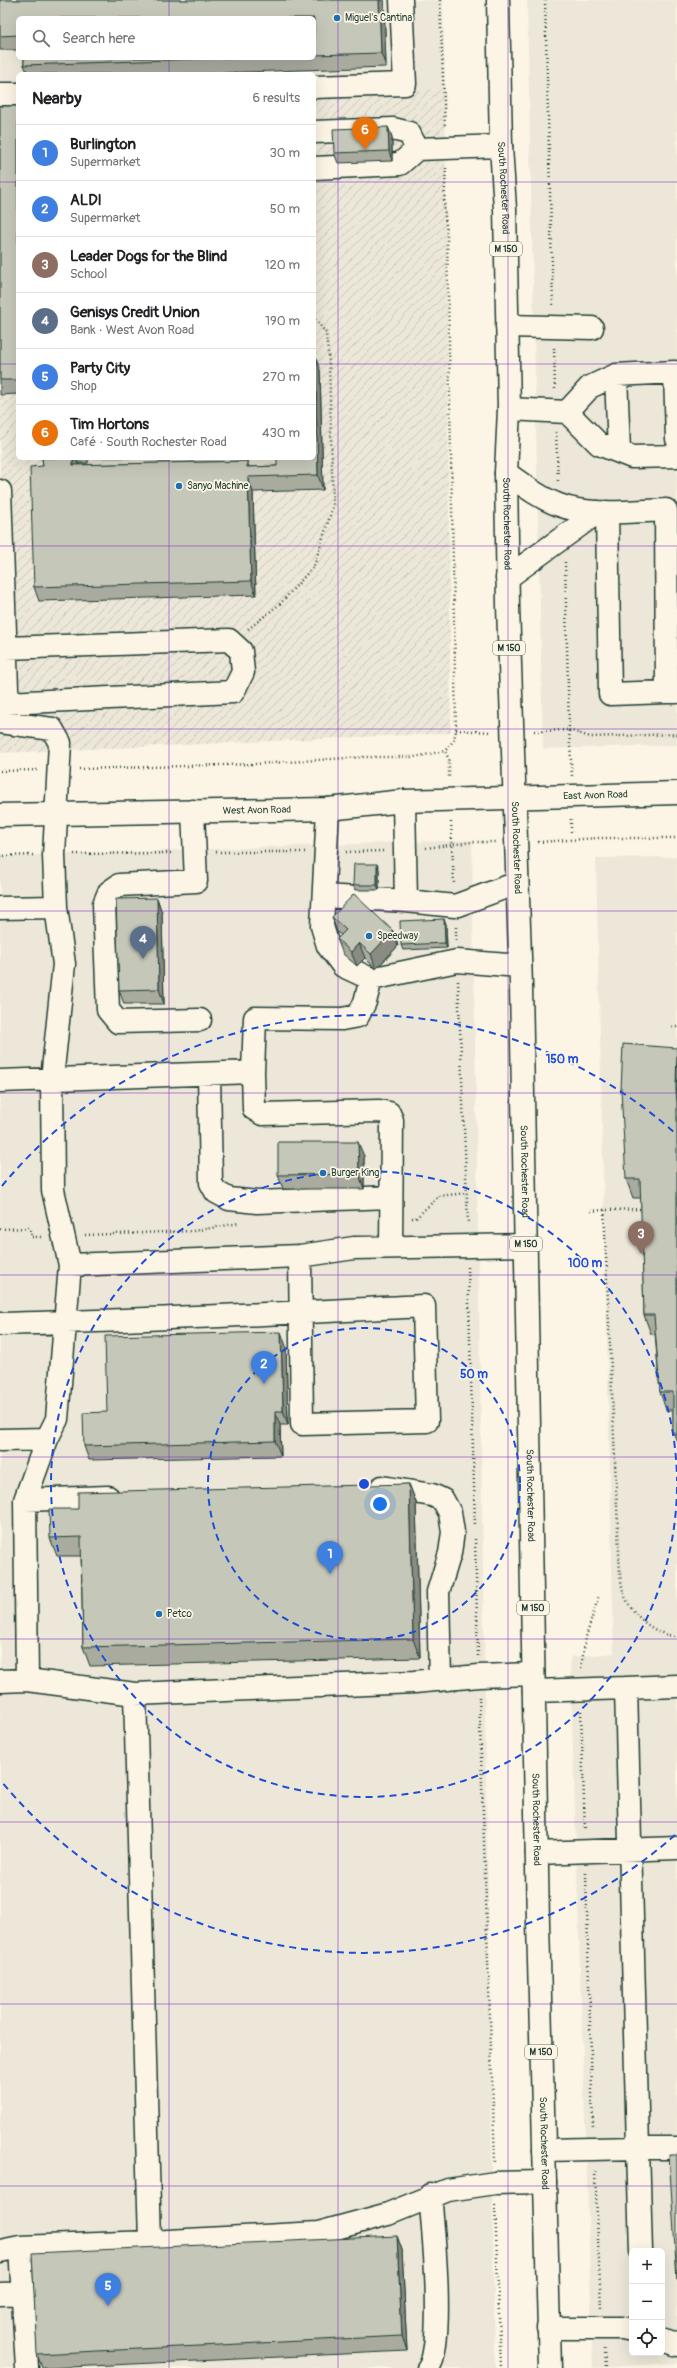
<!DOCTYPE html>
<html lang="en">
<head>
<meta charset="utf-8">
<style>
	:root { --surface:#fff; --page:#f6f6f6; --text:#202124; --muted:#757577; --line:#e0e0e0; --accent:#1f6fb2 }
	body { margin:0; font-family:Pangolin,sans-serif; background:var(--page); color:var(--text) }
	.controls { position:absolute; right:12px; bottom:12px; display:grid; overflow:hidden; border-radius:6px; box-shadow:0 4px 16px #0002 }
	.controls button { width:36px; height:36px; display:grid; place-items:center; padding:0; border:0; border-bottom:1px solid var(--line); background:var(--surface); color:var(--text); font:20px sans-serif }
	.you { position:absolute; left:380px; top:1504px; width:14px; height:14px; margin:-10px; border:3px solid #fff; border-radius:50%; background:#1a73e8; box-shadow:0 0 0 6px #1a73e833 }
	.badge { display:grid; place-items:center; width:26px; height:26px; border-radius:50%; background:var(--accent); color:#fff; font-size:13px; font-weight:700 }
	.pin { position:absolute; translate:-50% -33px; filter:drop-shadow(0 1px 2px #0008) }
	.pin::after { content:''; position:absolute; top:21px; width:14px; height:12px; background:inherit; clip-path:polygon(0 0,100% 0,50% 100%) }
	.list { margin:0; padding:0; list-style:none }
	h2 { display:flex; justify-content:space-between; align-items:center; height:52px; margin:0; padding:0 16px; font-size:17px }
	h2 small { font-size:13px; font-weight:400; color:var(--muted) }
	.list li { display:grid; grid-template-columns:26px 1fr auto; gap:12px; align-items:center; box-sizing:border-box; height:56px; padding:0 16px; border-top:1px solid var(--line) }
	.list b { display:block; font-size:15px; white-space:nowrap }
	.list p { margin:0; font-size:13px; white-space:nowrap; color:var(--muted) }
	.list em { font-size:13px; font-style:normal; color:var(--muted) }
	.icon { flex:none; width:22px; height:22px; fill:none; stroke:currentColor; stroke-width:2; stroke-linecap:round; stroke-linejoin:round }
	.map { position:relative; flex:none; width:677px; height:2368px; overflow:hidden }
	.search { position:absolute; background:var(--surface); box-shadow:0 4px 16px #0002; left:16px; top:16px; width:300px; height:44px; display:flex; align-items:center; gap:10px; box-sizing:border-box; padding:0 14px; border-radius:6px; color:var(--muted); font-size:15px }
	.panel { position:absolute; background:var(--surface); box-shadow:0 4px 16px #0002; left:16px; top:72px; width:300px; height:388px; border-radius:6px }
	.map>svg:first-child { display:block }
	.built { fill:#ece7d8; fill-rule:evenodd }
	.industrial { fill:url(#industrial-furrows) }
	.grass { fill:url(#grass-tufts); stroke:#7e8c80 }
	.lines { fill:none; stroke-linecap:round; stroke-linejoin:round }
	.minor-casing { stroke:#1f3d34; stroke-width:25 }
	.major-casing { stroke:#1f3d34; stroke-width:25 }
	.path { stroke:#1f3d34; stroke-width:2.5; stroke-dasharray:1 3; stroke-linecap:butt }
	.minor { stroke:#fcf5e5; stroke-width:22 }
	.major { stroke:#fcf5e5; stroke-width:22 }
	.wall { fill:#a9ab9f; stroke:#1f3d34 }
	.shaded-wall { fill:#8a8b82; stroke:#1f3d34 }
	.building { fill:#c5c7b9; stroke:#1f3d34 }
	.grid { fill:none; stroke:#7b2cbf; stroke-width:1; stroke-opacity:0.55 }
	.ring { fill:none; stroke:#1d4ed8; stroke-width:2; stroke-dasharray:7 5 }
	.poi-dot { fill:#1f6fb2; stroke:#fcf5e5; stroke-width:1.5 }
	.labels { text-anchor:middle; dominant-baseline:central; stroke-width:3.5; stroke-linejoin:round; paint-order:stroke }
	.shield { fill:#fcf5e5; stroke:#617469; stroke-width:1 }
	.shield-label { font-size:9px; font-weight:bold; fill:#1f3d34 }
	.poi-label { font-size:10px; fill:#1f3d34; stroke:#fcf5e5; text-anchor:start }
	.street-label { font-size:10px; fill:#1f3d34; stroke:#fcf5e5 }
	.centre { fill:#1d4ed8; stroke:#fcf5e5; stroke-width:2 }
	.ring-label { font-size:12px; text-anchor:middle; font-weight:bold; fill:#1d4ed8; stroke:#fcf5e5; stroke-width:3.5; stroke-linejoin:round; paint-order:stroke }
</style>
</head>
<body>
<div class="map">
<svg width="677" height="2368" viewBox="0 0 677 2368">
	<defs>
		<pattern id="industrial-furrows" width="10" height="10" patternUnits="userSpaceOnUse"><rect width="10" height="10" fill="#ece7d8"/><path d="M-1 1l2-2M0 10L10 0M9 11l2-2" fill="none" stroke="#cac7ba"/></pattern>
		<pattern id="grass-tufts" width="24" height="20" patternUnits="userSpaceOnUse"><rect width="24" height="20" fill="#dcdacc"/><path d="M3 7l-1-3M5 7V3M7 7l1-3M15 17l-1-3M17 17v-4M19 17l1-3" fill="none" stroke="#bcbcb0"/></pattern>
	</defs>
	<rect width="100%" height="100%" fill="#fcf5e5"/>
	<filter id="ink" filterUnits="userSpaceOnUse"><feTurbulence type="fractalNoise" baseFrequency=".025" numOctaves="2"/><feDisplacementMap in="SourceGraphic" scale="8" xChannelSelector="R" yChannelSelector="G"/><feConvolveMatrix kernelMatrix="1 2 1 2 8 2 1 2 1" color-interpolation-filters="sRGB"/></filter>
	<g filter="url(#ink)">
		<path class="built" d="M0,0h443l2,89 -131,7v-22h-296v32l-18,1zM18,18h296v40h-296z
			M527,0h150v745l-134,4z
			M472,840l23,1528h-495v-1512z
			M677,857v1506l-84,5 -23,-711 44,-4 -18,-795zM632,2251h30v102h-30z"/>
		<path class="industrial" d="M445,89l6,644 -451,20v-648h18v353h296v-364z"/>
		<path class="grass" d="M88,458h194v23l-204,-1v-17h10z"/>
		<g class="lines">
			<g class="minor-casing">
				<path id="minor" d="M314,87l91,-3 -4,-84
					M0,94h18
					M314,132l79,-3 16,4 8,16
					M314,168l86,-4 17,-15 84,-3
					M507,326l85,2
					M616,375l3,76
					M509,409l58,3 32,32 33,13 45,-1
					M567,412l23,-25 26,-12 59,-3 2,67
					M506,473c17,12 34,25 53,32 31,12 75,6 107,5l1,182h10
					M0,491l8,226
					M607,512l3,182 57,-2
					M507,578l91,-66
					M6,648l223,-8 12,11 2,21 -10,20 -226,11
					M0,722l52,7 8,14 -6,112 2,52 8,57 -12,115 1,111 17,75 -13,154 -10,20 -22,61 2,180 108,14 15,548 168,-9 70,-19 60,-24 47,-7 50,-1
					M328,809l-6,117 6,20 15,20 28,13 86,-18 63,5
					M193,811l3,70 -77,4 -10,7 -5,12 4,106 10,12 82,-2
					M324,896l82,5 -2,-100
					M406,901l49,5 62,-23
					M0,908l56,-1
					M253,1072l2,-54 87,1 16,-3 7,-14 6,-23
					M209,1074l2,109 5,9 13,7 28,3 134,-5
					M0,1081l253,-9 1,37 8,5 117,-3 10,2 3,7 -1,127
					M70,1265l230,-9 54,-8 172,-3
					M0,1324c141,-3 283,-11 424,-18l3,115 -125,3c-1,-56 -1,-112 -2,-168
					M0,1440l47,-1
					M382,1487l50,8 11,5 7,13 3,19 -3,21 -12,39 2,88
					M25,1500l83,-3
					M0,1681l27,-1
					M534,1691l92,-3
					M135,1694l279,-12 65,-6 54,-2
					M537,1853l140,-5
					M544,2150l94,-2 -12,-460 51,-2
					M20,2247l7,121
					M0,2251l20,-4 130,-5
					M641,2251l-3,-103h39
					M0,2294l24,-1
					M548,2328h74l10,2
					M662,2339l15,6
					M428,2368c17,-20 5,-142 2,-173"/>
			</g>
			<g class="major-casing">
				<g id="major">
					<path id="s1" d="M498,0l3,146 4,63 4,200 -3,64 2,133 13,379 17,938 12,445"/>
					<path id="s2" d="M0,815l328,-6 76,-8 273,-8"/>
				</g>
			</g>
			<path class="path" d="M440,0l5,127
				M545,0l8,305
				M446,168l-2,39 3,26 9,497 -2,10 -9,11 4,9v19
				M554,348l1,41
				M556,432l2,49
				M565,562l4,168 21,7 87,-3
				M248,629l32,-25 34,-38 19,-60 -4,-144 -3,-29 -12,-15
				M456,730l35,2
				M534,731l35,-1 3,46
				M79,769l177,-5 107,-7h51l31,-6
				M0,771l38,-1
				M451,822l3,62
				M571,832v-15
				M538,842l61,-4h78
				M426,848l46,-6h23
				M216,852h89
				M346,852l37,-1
				M74,854l99,-1
				M0,856l33,-1
				M456,927v13
				M458,981l10,243
				M672,1027h5
				M644,1209l-40,1 16,365c1,6 2,13 4,19 7,20 31,42 53,42
				M591,1211l13,-1
				M412,1218h4l23,-22 28,-3
				M0,1229l30,-1 1,9h11
				M85,1235l109,-4 45,-8
				M468,1267l7,257
				M475,1539l3,117
				M581,1668l5,-31 13,-42
				M479,1697l16,465
				M581,1711l4,119
				M586,1873l7,255
				M595,2171l6,137
				M495,2205l6,163
				M604,2349l1,19"/>
			<use href="#minor" class="minor"/>
			<use href="#major" class="major"/>
		</g>
		<path class="wall" d="M0,0h384l2,67 -198,7h-160l-4,-9v-7h290v-40h-296v32h-18z
			M0,106h18v288l-18,1z
			M388,127l4,10v24l-54,2 -4,-10z
			M320,370l3,120 -70,2 3,103 -217,6 -5,-14 9,-121 -1,-8h46v5h-10v2l169,-4 2,6 28,-1z
			M377,864l2,5v21h-24l-2,-5z
			M157,898l5,15 2,91h-40l-5,-14z
			M332,917l61,14 5,15 -22,23 -11,-11 -8,8 -14,-12 -6,-15 4,-4 -4,-3z
			M444,919l2,5 1,24 -44,2 -2,-5z
			M677,1048v394l-4,-10v-22h-7l-6,-18 -5,-58h-4l-7,-19 -3,-117h-8l-7,-19z
			M364,1156v33h-81l-5,-14z
			M286,1346l2,79h-8l1,31 -192,4 -5,-14 23,-34z
			M409,1484l7,18 4,156 -330,8 -7,-19 -2,-91h-24l-7,-18 28,-29z
			M397,2236l5,14 5,101 -359,17h-6l-5,-14z"/>
		<path class="shaded-wall" d="M379,0h5l2,67 -5,-14z
			M388,127l4,10v24l-3,-10z
			M315,356l5,14 3,120 -5,-15z
			M73,458h3l2,5v17l-5,-15z
			M248,477l5,15 3,103 -5,-14z
			M377,864l2,5v21l-2,-5z
			M157,898l5,15 2,91 -5,-15z
			M444,919l2,5 1,24 -2,-5z
			M393,931l5,15 -22,23 -5,-15z
			M359,943l6,15 -8,8 -6,-14z
			M677,1064v38l-1,-12z
			M358,1142l6,14v33l-5,-15z
			M281,1332l5,14 2,79 -5,-14z
			M275,1411l5,14 1,31 -6,-15z
			M409,1484l7,18 4,156 -7,-19z
			M397,2236l5,14 5,101 -5,-15z"/>
		<path class="building" d="M0,0h379l2,53 -67,2v-37h-296v17l-18,1z
			M24,58h201l-201,7z
			M0,106h18v274h-18z
			M388,127l1,24 -55,2 -1,-24z
			M314,356h1l3,119 -70,2 3,104 -217,6 -4,-120 13,-1 -1,-8h31v7l174,-4v6l30,-1v-8h37z
			M354,864h23v21h-24z
			M354,894l39,37 -22,23 -12,-11 -8,9 -14,-13 9,-9 -14,-13z
			M157,898l2,91 -40,1 -3,-91z
			M444,919l1,24 -44,2 -1,-24z
			M623,1044l54,4 -1,42 1,12v333l-4,-3v-40h-13l-6,-77h-10l-4,-136h-14l-5,-89z
			M278,1142h80l1,32 -81,1z
			M281,1332l2,79h-8v30l-191,5 -1,-33 24,-1 -2,-76z
			M409,1484l4,155 -330,8 -2,-110 -31,1 -1,-29h29v-17z
			M669,2155h8v125z
			M397,2236l5,100 -365,18 -5,-101z"/>
	</g>
	<path class="grid" d="M169,0v18M338,0v2368M508,0v2368M169,58v16M0,182h18M314,182h363M0,364h18M314,364h363M169,458v1910M0,546h677M0,729h677M0,911h677M0,1093h677M0,1275h677M0,1457h677M0,1639h677M0,1822h677M0,2004h677M0,2186h677"/>
	<g class="ring">
		<circle cx="364" cy="1484" r="156"/>
		<path d="M677 1487A313 313 0 1 1 677 1481"/>
		<path d="M675 1835A469 469 0 0 1 2 1782M2 1186A469 469 0 0 1 675 1133"/>
	</g>
	<g class="poi-dot">
		<circle cx="337" cy="18" r="4"/>
		<circle cx="179" cy="486" r="4"/>
		<circle cx="369" cy="936" r="4"/>
		<circle cx="323" cy="1173" r="4"/>
		<circle cx="159" cy="1614" r="4"/>
	</g>
	<g class="labels">
		<g class="shield">
			<rect x="490" y="242" width="32" height="14" rx="3"/>
			<rect x="493" y="641" width="32" height="14" rx="3"/>
			<rect x="510" y="1237" width="32" height="14" rx="3"/>
			<rect x="517" y="1601" width="32" height="14" rx="3"/>
			<rect x="525" y="2045" width="32" height="14" rx="3"/>
		</g>
		<g class="shield-label">
			<text x="506" y="249">M 150</text>
			<text x="509" y="648">M 150</text>
			<text x="526" y="1244">M 150</text>
			<text x="533" y="1608">M 150</text>
			<text x="541" y="2052">M 150</text>
		</g>
		<g class="poi-label">
			<text x="345" y="18">Miguel's Cantina</text>
			<text x="187" y="486">Sanyo Machine</text>
			<text x="377" y="936">Speedway</text>
			<text x="331" y="1173">Burger King</text>
			<text x="167" y="1614">Petco</text>
		</g>
		<g class="street-label">
			<text stroke="none"><textPath href="#s1" startOffset="188">South Rochester Road</textPath></text>
			<text stroke="none"><textPath href="#s1" startOffset="524">South Rochester Road</textPath></text>
			<text stroke="none"><textPath href="#s2" startOffset="596">East Avon Road</textPath></text>
			<text stroke="none"><textPath href="#s2" startOffset="257">West Avon Road</textPath></text>
			<text stroke="none"><textPath href="#s1" startOffset="848">South Rochester Road</textPath></text>
			<text stroke="none"><textPath href="#s1" startOffset="1172">South Rochester Road</textPath></text>
			<text stroke="none"><textPath href="#s1" startOffset="1496">South Rochester Road</textPath></text>
			<text stroke="none"><textPath href="#s1" startOffset="1820">South Rochester Road</textPath></text>
			<text stroke="none"><textPath href="#s1" startOffset="2144">South Rochester Road</textPath></text>
		</g>
	</g>
	<circle cx="364" cy="1484" r="6" class="centre"/>
	<g class="ring-label">
		<text x="562" y="1063">150 m</text>
		<text x="585" y="1267">100 m</text>
		<text x="474" y="1378">50 m</text>
	</g>
</svg>
<div class="controls">
<button>+</button>
<button>−</button>
<button><svg class="icon" aria-label="locate" viewBox="0 0 24 24"><circle cx="12" cy="12" r="6"/><path d="M12 2v4M12 18v4M2 12h4M18 12h4"/></svg></button>
</div>
<div class="you"></div>
<div class="pin badge" style="left:330px;top:1574px;background:#3f7fe0">1</div>
<div class="pin badge" style="left:264px;top:1384px;background:#3f7fe0">2</div>
<div class="pin badge" style="left:641px;top:1254px;background:#8d6e63">3</div>
<div class="pin badge" style="left:143px;top:959px;background:#5c6f8a">4</div>
<div class="pin badge" style="left:108px;top:2306px;background:#3f7fe0">5</div>
<div class="pin badge" style="left:365px;top:150px;background:#e8710a">6</div>
<div class="search"><svg class="icon" aria-label="search" viewBox="0 0 24 24"><circle cx="10" cy="10" r="6"/><path d="M15 15l6 6"/></svg>Search here</div>
<section class="panel">
<h2>Nearby<small>6 results</small></h2>
<ul class="list">
<li><span class="badge" style="background:#3f7fe0">1</span><div><b>Burlington</b><p>Supermarket</p></div><em>30 m</em></li>
<li><span class="badge" style="background:#3f7fe0">2</span><div><b>ALDI</b><p>Supermarket</p></div><em>50 m</em></li>
<li><span class="badge" style="background:#8d6e63">3</span><div><b>Leader Dogs for the Blind</b><p>School</p></div><em>120 m</em></li>
<li><span class="badge" style="background:#5c6f8a">4</span><div><b>Genisys Credit Union</b><p>Bank · West Avon Road</p></div><em>190 m</em></li>
<li><span class="badge" style="background:#3f7fe0">5</span><div><b>Party City</b><p>Shop</p></div><em>270 m</em></li>
<li><span class="badge" style="background:#e8710a">6</span><div><b>Tim Hortons</b><p>Café · South Rochester Road</p></div><em>430 m</em></li>
</ul>
</section>
</div>
</body>
</html>
